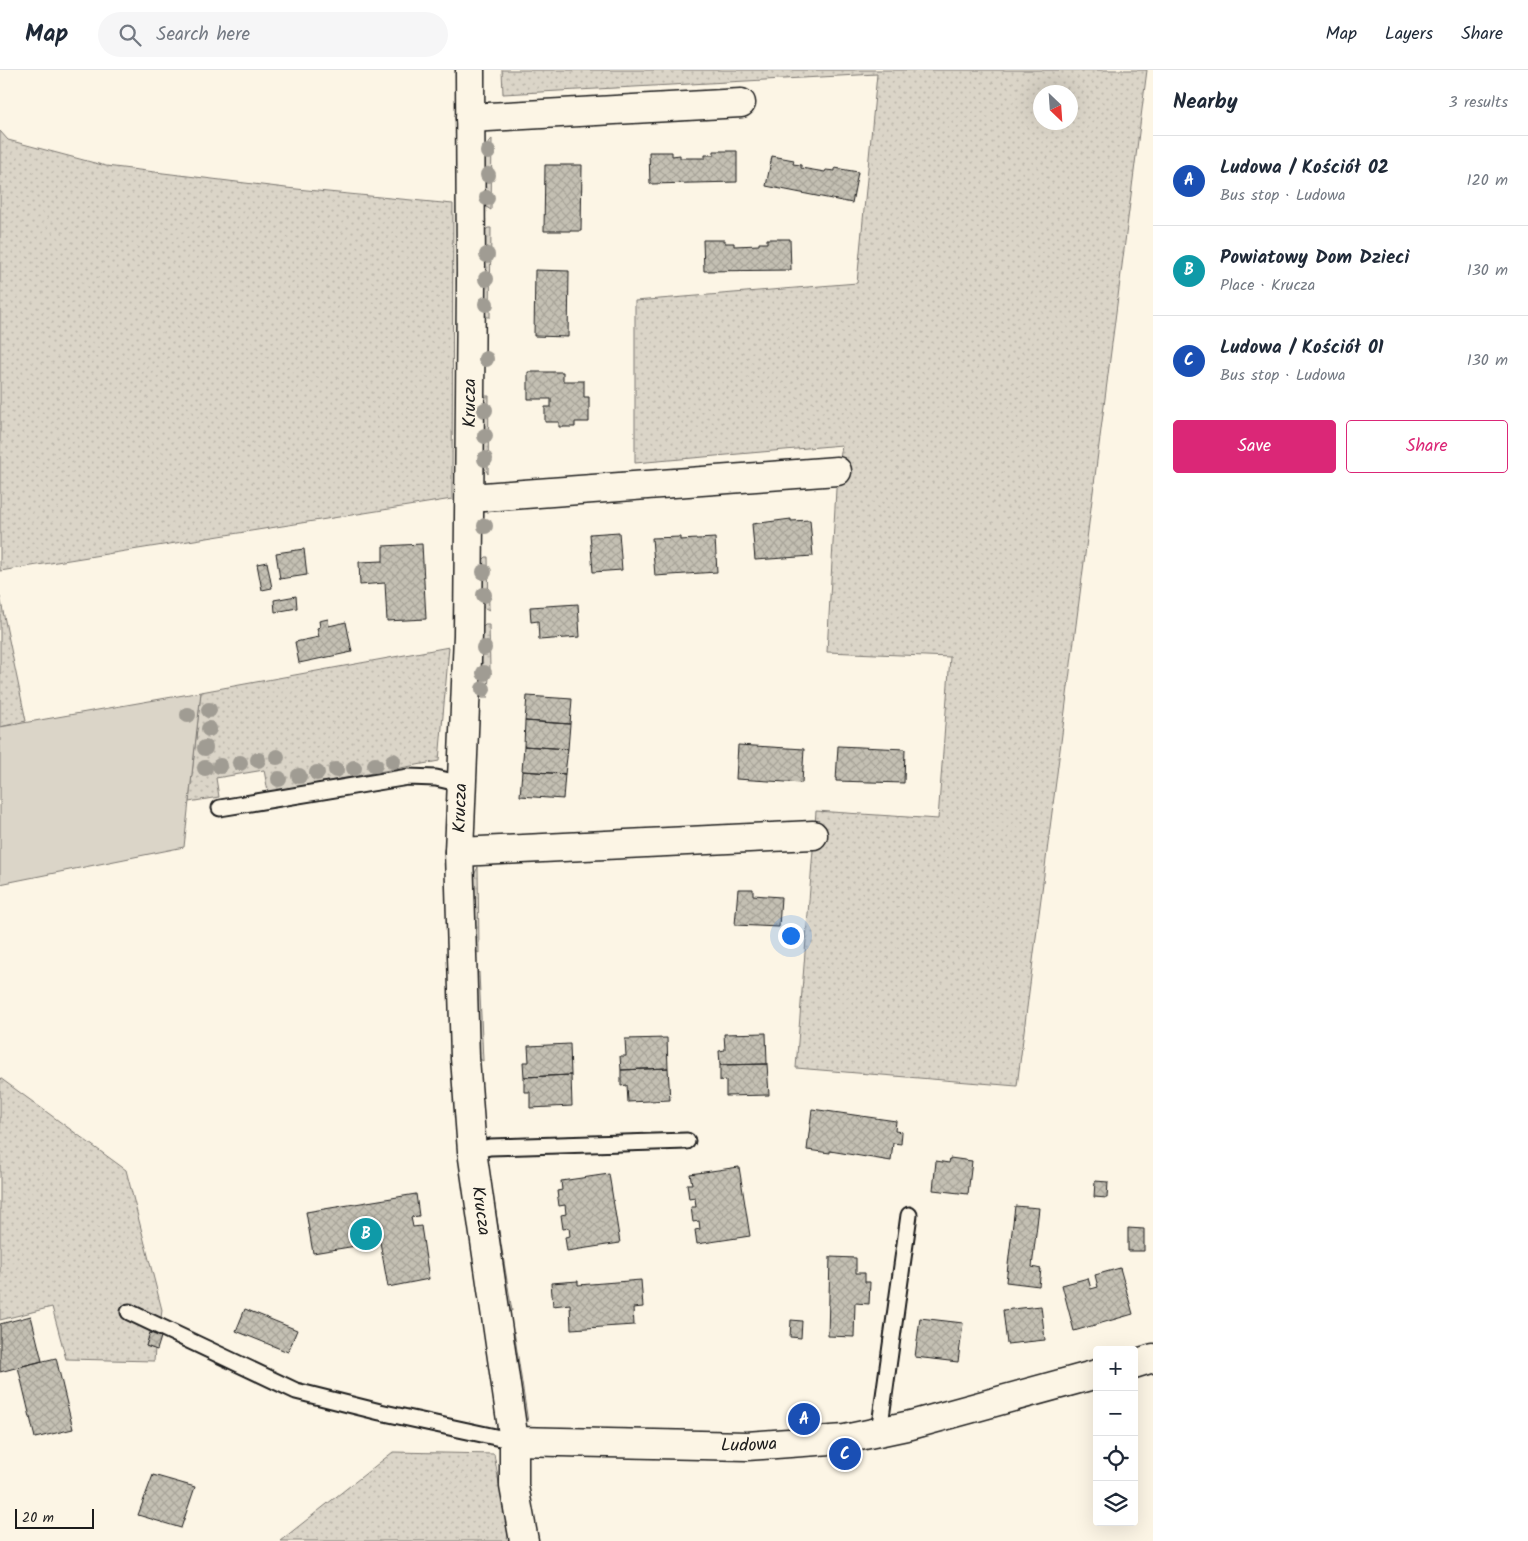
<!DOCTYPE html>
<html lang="en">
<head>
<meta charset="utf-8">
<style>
	:root { --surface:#fff; --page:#f6f6f7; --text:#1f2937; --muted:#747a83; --line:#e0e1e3; --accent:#db2777 }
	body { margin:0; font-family:Kalam,sans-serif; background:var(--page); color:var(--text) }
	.controls { position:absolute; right:15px; bottom:15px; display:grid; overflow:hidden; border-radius:5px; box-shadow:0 5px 20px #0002 }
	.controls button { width:45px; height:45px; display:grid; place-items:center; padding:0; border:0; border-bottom:1px solid var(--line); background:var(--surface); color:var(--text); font:25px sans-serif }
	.compass { position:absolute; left:1033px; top:15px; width:45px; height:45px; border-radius:50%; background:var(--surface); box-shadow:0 5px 20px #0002; rotate:155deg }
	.scale { position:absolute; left:15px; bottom:12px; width:79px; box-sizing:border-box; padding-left:5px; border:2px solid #1c1c1c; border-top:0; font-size:14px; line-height:18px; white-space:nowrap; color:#1c1c1c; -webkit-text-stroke:4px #fcf5e5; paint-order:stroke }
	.you { position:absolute; left:790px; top:865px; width:18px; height:18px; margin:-12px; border:4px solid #fff; border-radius:50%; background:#1a73e8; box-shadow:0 0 0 8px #1a73e833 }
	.badge { display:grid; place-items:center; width:32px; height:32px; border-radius:50%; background:var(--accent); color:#fff; font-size:16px; font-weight:700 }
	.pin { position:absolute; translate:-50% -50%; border:2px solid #fff; box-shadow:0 1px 5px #0006 }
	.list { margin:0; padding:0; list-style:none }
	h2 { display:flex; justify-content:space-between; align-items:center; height:65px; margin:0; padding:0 20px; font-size:21px }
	h2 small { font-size:16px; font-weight:400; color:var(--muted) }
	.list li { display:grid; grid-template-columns:32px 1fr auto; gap:15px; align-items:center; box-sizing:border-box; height:90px; padding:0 20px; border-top:1px solid var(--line) }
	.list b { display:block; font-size:19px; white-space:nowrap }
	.list p { margin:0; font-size:16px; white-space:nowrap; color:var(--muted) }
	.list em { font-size:16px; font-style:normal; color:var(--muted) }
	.actions { display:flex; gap:10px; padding:15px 20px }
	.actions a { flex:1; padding:11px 0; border:1px solid var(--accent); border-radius:5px; text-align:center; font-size:18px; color:var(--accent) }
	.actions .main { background:var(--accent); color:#fff }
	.icon { flex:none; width:28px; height:28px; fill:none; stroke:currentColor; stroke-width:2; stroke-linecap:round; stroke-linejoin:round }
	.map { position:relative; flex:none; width:1153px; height:1471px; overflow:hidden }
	header { display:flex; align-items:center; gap:30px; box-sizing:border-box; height:70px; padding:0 25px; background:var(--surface); border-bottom:1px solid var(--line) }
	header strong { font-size:24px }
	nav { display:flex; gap:28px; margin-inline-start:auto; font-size:18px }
	.search { width:350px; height:45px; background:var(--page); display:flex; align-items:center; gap:12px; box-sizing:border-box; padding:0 18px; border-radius:28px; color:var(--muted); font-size:19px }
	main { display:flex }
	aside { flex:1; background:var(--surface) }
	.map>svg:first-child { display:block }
	.grass { fill:url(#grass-dots); stroke:#7c7872; fill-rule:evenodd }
	.park { fill:#dbd5c8; stroke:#7c7872 }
	.building { fill:url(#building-cross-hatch); stroke:#1c1c1c }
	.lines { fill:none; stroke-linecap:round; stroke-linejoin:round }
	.lane-casing { stroke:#1c1c1c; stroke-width:19 }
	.street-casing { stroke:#1c1c1c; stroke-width:31 }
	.lane { stroke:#fcf5e5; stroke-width:15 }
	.street { stroke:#fcf5e5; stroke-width:28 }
	.tree { fill:#a09c93 }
	.labels { text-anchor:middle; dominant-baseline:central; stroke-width:4; stroke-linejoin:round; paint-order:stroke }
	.street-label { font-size:18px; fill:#1c1c1c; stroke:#fcf5e5 }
</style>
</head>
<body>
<header>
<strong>Map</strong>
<div class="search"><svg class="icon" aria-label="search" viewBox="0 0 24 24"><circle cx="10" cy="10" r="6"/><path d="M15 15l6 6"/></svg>Search here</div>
<nav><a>Map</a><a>Layers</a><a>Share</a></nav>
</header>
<main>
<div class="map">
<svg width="1153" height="1471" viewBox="0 0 1153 1471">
	<defs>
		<pattern id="grass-dots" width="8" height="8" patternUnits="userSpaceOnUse" patternTransform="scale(1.25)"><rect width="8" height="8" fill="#dbd5c8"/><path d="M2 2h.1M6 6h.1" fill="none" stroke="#bbb6ab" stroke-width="1.8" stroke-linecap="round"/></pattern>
		<pattern id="building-cross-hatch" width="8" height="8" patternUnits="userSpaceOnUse" patternTransform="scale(1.25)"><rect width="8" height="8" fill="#c4c0b3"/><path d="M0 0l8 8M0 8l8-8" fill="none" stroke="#a8a499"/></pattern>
	</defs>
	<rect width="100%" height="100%" fill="#fcf5e5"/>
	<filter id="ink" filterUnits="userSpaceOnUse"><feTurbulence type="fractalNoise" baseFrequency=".02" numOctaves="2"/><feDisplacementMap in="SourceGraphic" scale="10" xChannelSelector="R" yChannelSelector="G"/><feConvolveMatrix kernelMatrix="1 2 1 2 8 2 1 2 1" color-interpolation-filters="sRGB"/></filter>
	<g filter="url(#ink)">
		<path class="grass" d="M502,0h645l-130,1016 -221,-18 20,-257 122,8 12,-162 -123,-5 9,-163 6,-44 -207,18v-162l222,-18 20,-209 -374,20zM1040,22h30v30h-30z
			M0,61l8,9 98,26 180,22 167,16 -1,295 -452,72z
			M492,69l-1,71 -8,-5c0,-16 -4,-57 9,-66z
			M488,158h3l-1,89h-3l-4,-6v-79z
			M486,326h3l-1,78 -7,-13 2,-62z
			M486,487h2l1,53 -8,-4 1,-45z
			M0,527l26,124 -26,6z
			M485,555h4l1,43 -3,30h-5l-4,-5 3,-64z
			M449,577l-10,114 -171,31 -4,-22 -48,8 3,19 -30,5 12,-110z
			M478,797l1,86 -5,-3 -2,-71z
			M479,902l4,89 -5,-3 -3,-82z
			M0,1008l126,92 36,140 -1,8 -6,-2 -9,30 9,3 -1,12 -88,-2 -14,-52 -52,13z
			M488,1094l24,147 -5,-3 -21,-142z
			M514,1261l14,91 -5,-8 -12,-79z
			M393,1382l101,2 15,87h-229z"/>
		<path class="park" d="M201,622l-17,155 -184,37v-157z"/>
		<path class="building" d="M714,81h23v31l-87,2 -1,-32h23v4l8,-1v3h25v-3h9z
			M772,86l22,4 -1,4 8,1v3l24,4 1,-2 9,1v-3l23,4 -6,31 -86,-17z
			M545,95h37l-1,66h-37z
			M767,169h23l1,31 -87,1 -1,-31h22v3h9v3l25,-1v-2h8z
			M535,200l34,1 -1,66 -34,-1z
			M528,302h35v9h21v16h5v25h-14v5h-16v-5h-14v-15h6v-8h-23z
			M791,449v2l19,-1 3,36 -58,4 -3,-36z
			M619,462l3,38 -29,2 -3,-38z
			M680,467v3l35,-2 2,34 -62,4 -3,-38z
			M422,474l4,75 -39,2 -2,-38 -25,2 -1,-23 24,-1v-15z
			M304,479l3,26 -27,4 -4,-26z
			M267,492l5,26 -10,2 -5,-26z
			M296,526l1,12 -22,4 -1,-12z
			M578,534l2,33 -41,3 -1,-19 -7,1 -1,-15z
			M328,549l1,7 17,-4 6,30 -53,11 -4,-21 24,-5 -2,-9 3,-1 -1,-6z
			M527,626l45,3 -2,25 -45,-3z
			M525,651l45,3 -2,25 -44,-3z
			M738,675l66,4 -2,34 -66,-4z
			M524,676l44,3 -3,25 -43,-3z
			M838,676l67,3 -1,34 -68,-2z
			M522,701l43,3 -2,25 -43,-3z
			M738,819h15v6l28,2 -2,30 -44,-2z
			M766,963l1,31 -47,1 -1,-14 6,-1 -1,-16z
			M667,968l1,30 -47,2 -1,-14h6l-1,-17z
			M570,974l1,31 -47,2 -1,-15h6l-1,-16z
			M767,994l2,31 -43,1v-16l-6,1v-16z
			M668,998l2,32 -42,2 -1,-17 -6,1v-16z
			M571,1005l1,31 -42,2v-16h-6v-15z
			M812,1039l84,12 -1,10 7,1 -1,12 -8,-1 -2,18 -61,-10v2l-23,-3z
			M950,1088l22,3 -4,33 -35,-4 3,-29 13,2z
			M739,1097l11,69 -53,8 -2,-14 5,-1 -1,-8 -6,1 -2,-15h5l-1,-9 -6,1 -2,-15h5l-2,-10z
			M609,1104l11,69 -53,8 -2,-14 5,-1 -1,-8 -6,1 -2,-14 5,-1 -1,-9 -6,1 -2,-15 5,-1 -1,-9z
			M1095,1111l13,1 -1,16 -13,-1z
			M416,1124l3,22 -8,1 2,10 8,-1 8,53 -41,8 -8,-45 -67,11 -7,-41z
			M1015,1136l24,2 -7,59 9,2 -2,17 -33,-4z
			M1128,1158l16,1v22h-16z
			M830,1187l26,1v15h9v9h5l-1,22 -14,-1 -1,34 -26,-1z
			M1120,1198l13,46 -59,17 -12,-46 26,-7 3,11 7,-2 -3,-12z
			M641,1210l2,27 -10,1 1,17 -63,4 -1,-25 -17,2 -2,-23 27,-2v4z
			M1041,1236l4,34 -38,4 -4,-34z
			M245,1239l52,21 -9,22 -52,-21z
			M31,1246l11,45 -42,11v-48z
			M920,1248l43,5 -5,39 -43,-5z
			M791,1250l11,1 -1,17 -11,-1z
			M150,1263l11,4 -4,13 -11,-4z
			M56,1288l17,71 -38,9 -17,-71z
			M153,1405l42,12 -14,41 -43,-13z"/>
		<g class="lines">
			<g class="lane-casing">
				<path id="lane" d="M220,738l188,-31 28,1 26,6
					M472,1081l18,-4 197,-6
					M129,1242l167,79 84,21 134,29
					M879,1362l30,-217"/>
			</g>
			<g class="street-casing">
				<g id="street">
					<path id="s1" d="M470,0l1,211 -3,354 -9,217 6,206 7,93 42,290v45l10,55"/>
					<path d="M470,48l271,-15"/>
					<path d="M470,428l367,-27"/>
					<path d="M459,782l354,-17"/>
					<path d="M1134,1294l19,-6"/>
					<path id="s2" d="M514,1371l233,5 98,-7 66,-14 186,-51"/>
				</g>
			</g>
			<use href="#lane" class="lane"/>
			<use href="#street" class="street"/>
		</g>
		<g class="tree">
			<circle cx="488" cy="82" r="8"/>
			<circle cx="488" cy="105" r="8"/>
			<circle cx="487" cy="128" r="8"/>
			<circle cx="487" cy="185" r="8"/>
			<circle cx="486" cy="209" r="8"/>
			<circle cx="486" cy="234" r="8"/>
			<circle cx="486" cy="289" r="8"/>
			<circle cx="485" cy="340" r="8"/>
			<circle cx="485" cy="366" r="8"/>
			<circle cx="485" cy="389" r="8"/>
			<circle cx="485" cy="456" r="8"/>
			<circle cx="484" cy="502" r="8"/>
			<circle cx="484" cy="525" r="8"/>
			<circle cx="484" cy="578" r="8"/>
			<circle cx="484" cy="603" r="8"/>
			<circle cx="483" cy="619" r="8"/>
			<circle cx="209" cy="640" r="8"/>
			<circle cx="188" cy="645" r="8"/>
			<circle cx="209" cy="659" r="8"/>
			<circle cx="205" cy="678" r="8"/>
			<circle cx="277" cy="687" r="8"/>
			<circle cx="258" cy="690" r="8"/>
			<circle cx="393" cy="691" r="8"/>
			<circle cx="240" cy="693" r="8"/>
			<circle cx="375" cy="695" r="8"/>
			<circle cx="220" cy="696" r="8"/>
			<circle cx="205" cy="698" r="8"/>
			<circle cx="354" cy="698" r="8"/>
			<circle cx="336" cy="700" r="8"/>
			<circle cx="317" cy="703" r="8"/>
			<circle cx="299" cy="706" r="8"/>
			<circle cx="279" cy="709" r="8"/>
		</g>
	</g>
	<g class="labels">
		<g class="street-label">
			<text transform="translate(470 333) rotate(-90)">Krucza</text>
			<text transform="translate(461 738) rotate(-88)">Krucza</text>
			<text stroke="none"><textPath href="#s1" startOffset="1142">Krucza</textPath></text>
			<text stroke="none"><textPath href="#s2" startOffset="235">Ludowa</textPath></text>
		</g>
	</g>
</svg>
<div class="controls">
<button>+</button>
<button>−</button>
<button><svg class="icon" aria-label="locate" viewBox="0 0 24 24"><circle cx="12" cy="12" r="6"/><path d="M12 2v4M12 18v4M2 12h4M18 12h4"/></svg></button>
<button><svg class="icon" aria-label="layers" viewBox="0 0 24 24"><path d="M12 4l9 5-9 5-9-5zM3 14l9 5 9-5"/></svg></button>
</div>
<svg class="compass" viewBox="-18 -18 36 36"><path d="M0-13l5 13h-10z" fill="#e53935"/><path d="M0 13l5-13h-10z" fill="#747a83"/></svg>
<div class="scale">20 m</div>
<div class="you"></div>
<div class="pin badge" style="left:804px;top:1349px;background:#1a4fb4">A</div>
<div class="pin badge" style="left:366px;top:1164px;background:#0f9aa8">B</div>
<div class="pin badge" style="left:845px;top:1384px;background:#1a4fb4">C</div>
</div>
<aside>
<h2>Nearby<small>3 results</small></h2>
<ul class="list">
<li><span class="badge" style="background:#1a4fb4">A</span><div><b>Ludowa / Kościół 02</b><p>Bus stop · Ludowa</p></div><em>120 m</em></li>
<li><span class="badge" style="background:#0f9aa8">B</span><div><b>Powiatowy Dom Dzieci</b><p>Place · Krucza</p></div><em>130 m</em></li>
<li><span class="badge" style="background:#1a4fb4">C</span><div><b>Ludowa / Kościół 01</b><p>Bus stop · Ludowa</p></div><em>130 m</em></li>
</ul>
<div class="actions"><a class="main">Save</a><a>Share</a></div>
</aside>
</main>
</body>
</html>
